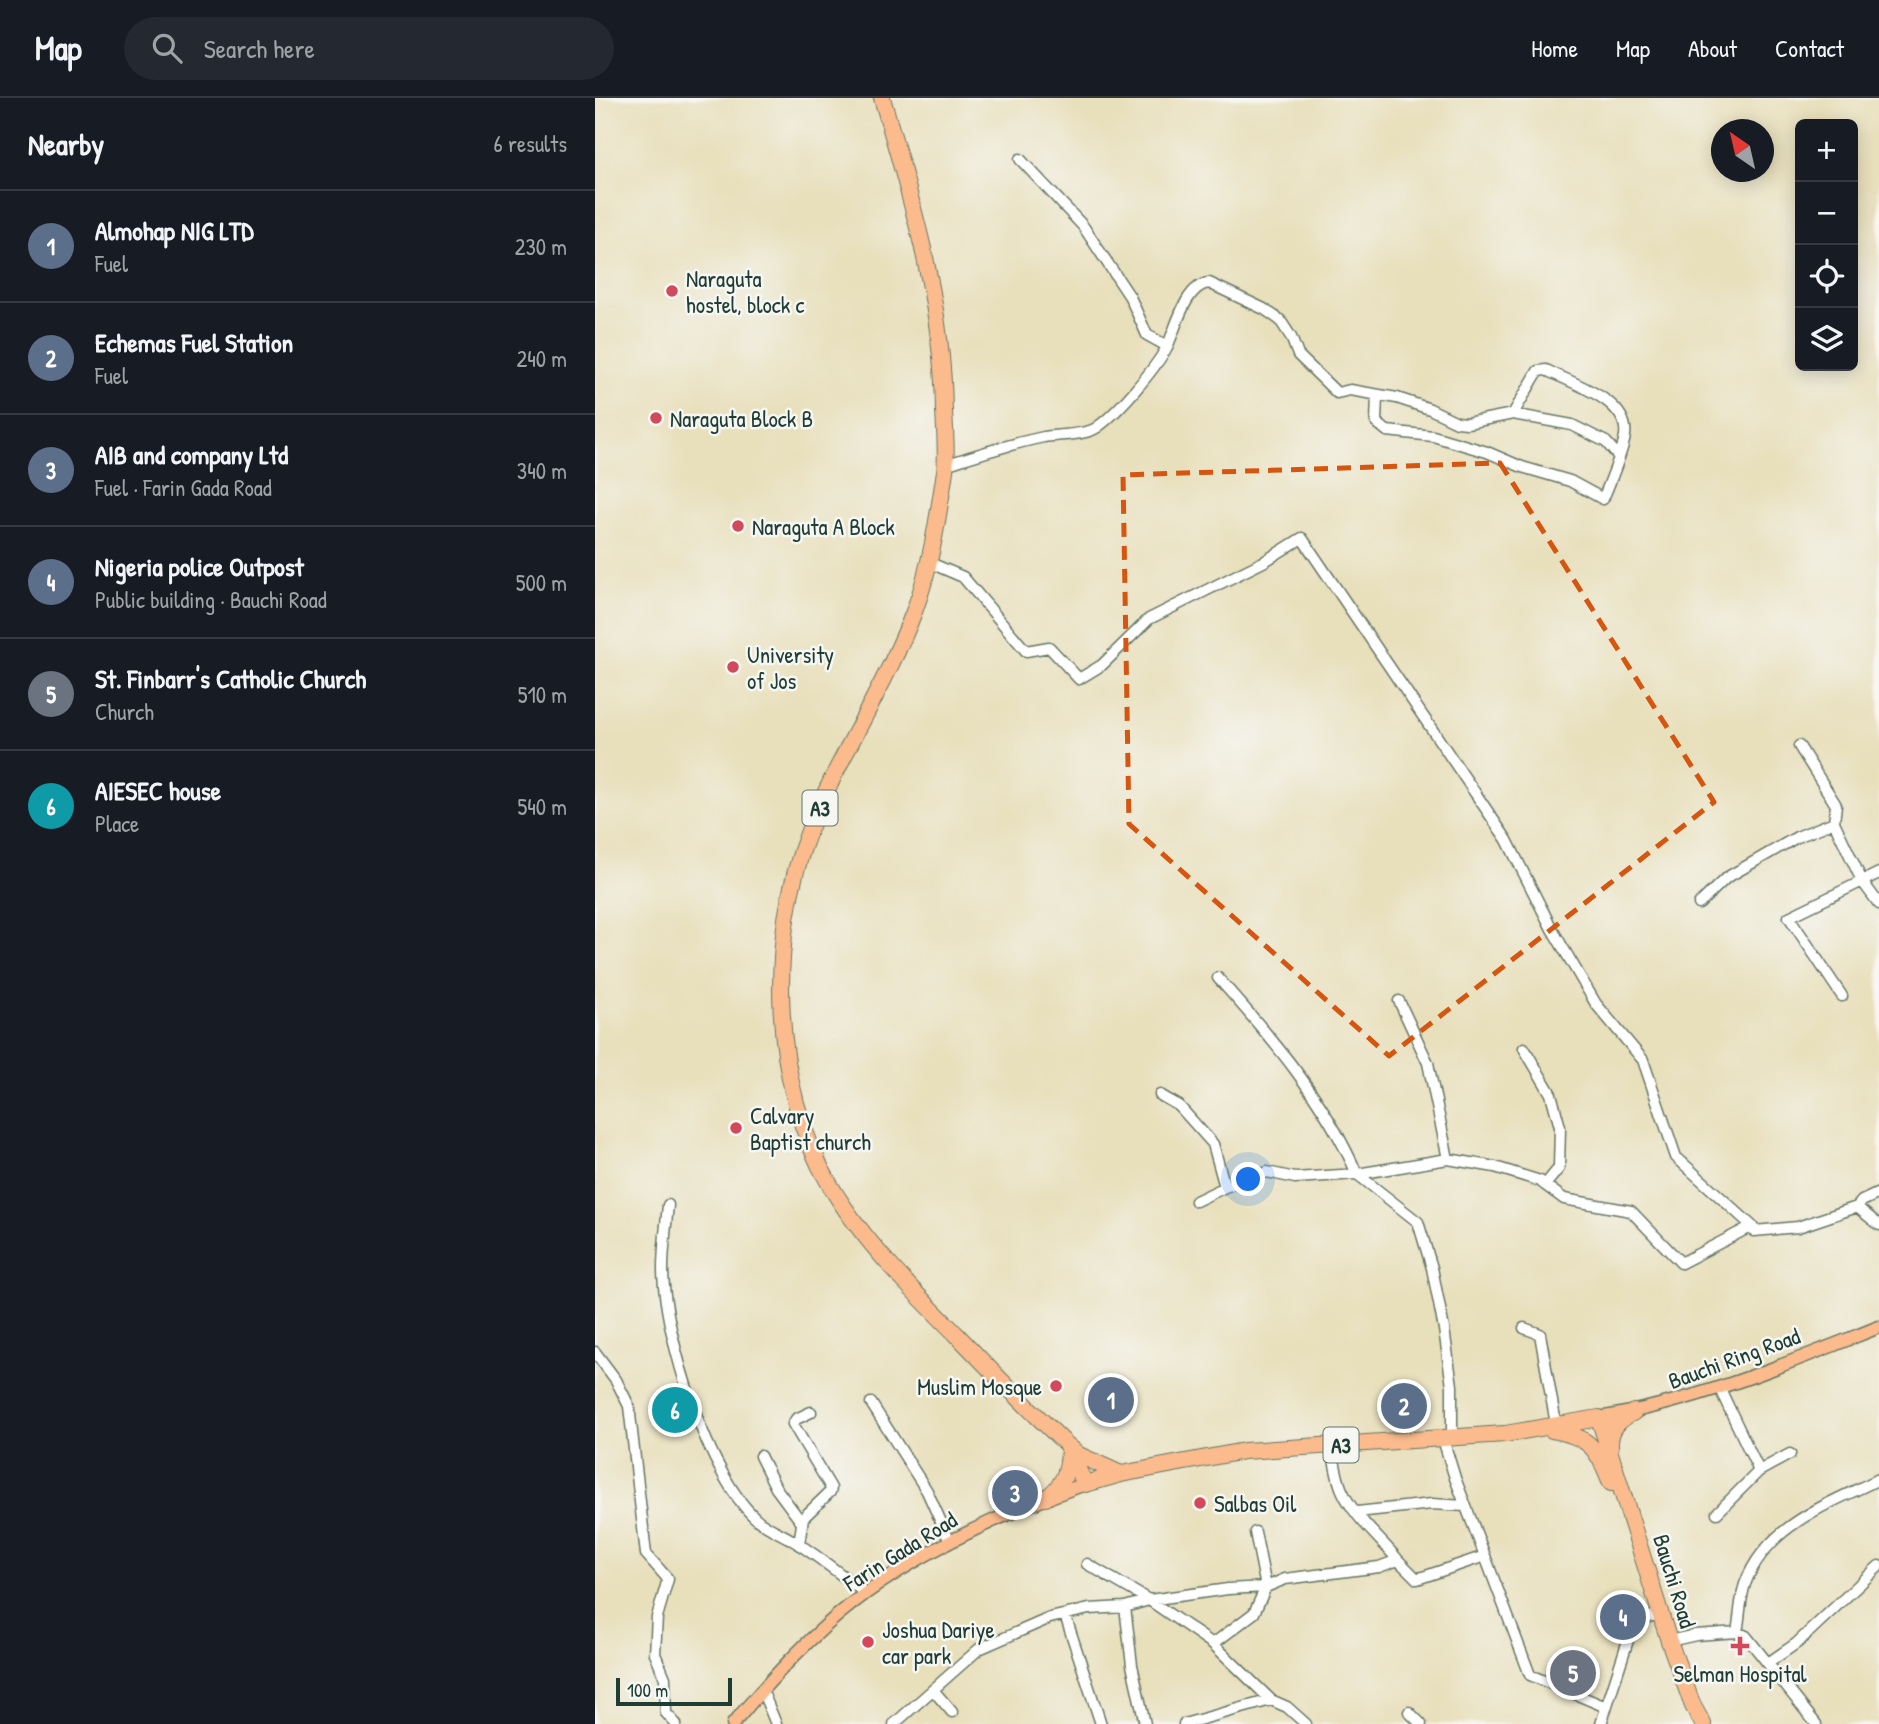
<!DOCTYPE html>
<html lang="en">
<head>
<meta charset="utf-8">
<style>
	:root { --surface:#171b24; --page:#242831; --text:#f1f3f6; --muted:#9ea1a6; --line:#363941; --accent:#0b8043 }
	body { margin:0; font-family:"Patrick Hand",sans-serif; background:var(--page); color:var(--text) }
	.controls { position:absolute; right:21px; top:21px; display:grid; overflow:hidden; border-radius:10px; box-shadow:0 4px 18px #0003 }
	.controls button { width:63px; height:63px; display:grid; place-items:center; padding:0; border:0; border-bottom:2px solid var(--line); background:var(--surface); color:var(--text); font:35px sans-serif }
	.compass { position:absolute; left:1116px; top:21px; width:63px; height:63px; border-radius:50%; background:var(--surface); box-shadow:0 4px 18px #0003; rotate:326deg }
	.scale { position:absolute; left:21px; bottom:18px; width:116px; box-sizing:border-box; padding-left:7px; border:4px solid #1f3d34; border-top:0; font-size:19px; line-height:24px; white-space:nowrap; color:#1f3d34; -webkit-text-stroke:5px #f6f6f2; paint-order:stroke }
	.you { position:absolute; left:654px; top:1082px; width:24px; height:24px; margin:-18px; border:5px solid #fff; border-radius:50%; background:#1a73e8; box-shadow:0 0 0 10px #1a73e833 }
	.badge { display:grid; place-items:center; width:46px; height:46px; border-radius:50%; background:var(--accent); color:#fff; font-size:23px; font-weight:700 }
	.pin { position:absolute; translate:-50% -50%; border:4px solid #fff; box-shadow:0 2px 7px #0006 }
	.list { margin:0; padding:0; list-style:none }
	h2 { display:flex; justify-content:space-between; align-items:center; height:91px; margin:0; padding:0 28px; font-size:30px }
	h2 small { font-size:23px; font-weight:400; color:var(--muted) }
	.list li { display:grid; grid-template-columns:46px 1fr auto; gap:21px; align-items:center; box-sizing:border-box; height:112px; padding:0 28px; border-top:2px solid var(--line) }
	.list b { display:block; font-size:26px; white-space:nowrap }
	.list p { margin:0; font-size:23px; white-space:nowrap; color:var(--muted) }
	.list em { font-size:23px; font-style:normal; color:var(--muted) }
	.icon { flex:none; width:38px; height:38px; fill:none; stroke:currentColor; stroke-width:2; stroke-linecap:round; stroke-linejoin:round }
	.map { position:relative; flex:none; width:1284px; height:1626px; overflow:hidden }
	header { display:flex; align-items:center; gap:42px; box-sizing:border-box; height:98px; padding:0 35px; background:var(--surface); border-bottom:2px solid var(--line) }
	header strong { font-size:33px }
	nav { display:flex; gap:38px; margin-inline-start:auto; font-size:24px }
	.search { width:490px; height:63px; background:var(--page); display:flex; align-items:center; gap:18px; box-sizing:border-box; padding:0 24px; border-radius:38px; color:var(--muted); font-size:26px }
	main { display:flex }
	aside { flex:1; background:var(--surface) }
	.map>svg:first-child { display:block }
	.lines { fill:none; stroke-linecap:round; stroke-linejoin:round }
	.minor-casing { stroke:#657663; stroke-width:13 }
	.major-casing { stroke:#657663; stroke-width:15 }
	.highway-casing { stroke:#657663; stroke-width:18 }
	.minor { stroke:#fff; stroke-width:10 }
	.major { stroke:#fbbb8d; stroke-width:12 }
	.highway { stroke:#fbbb8d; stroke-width:16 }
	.marked { fill:none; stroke:#d45610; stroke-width:5; stroke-dasharray:14 9; stroke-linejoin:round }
	.poi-dot { fill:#d1495b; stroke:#f6f6f2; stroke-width:2.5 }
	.labels { text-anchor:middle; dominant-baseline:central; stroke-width:5; stroke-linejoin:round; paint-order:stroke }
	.shield { fill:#f6f6f2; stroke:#60746d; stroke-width:2 }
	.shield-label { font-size:21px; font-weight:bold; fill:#1f3d34 }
	.poi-label { font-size:23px; fill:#1f3d34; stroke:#f6f6f2; text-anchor:start }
	.street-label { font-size:23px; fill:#1f3d34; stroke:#f6f6f2 }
</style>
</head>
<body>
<header>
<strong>Map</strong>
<div class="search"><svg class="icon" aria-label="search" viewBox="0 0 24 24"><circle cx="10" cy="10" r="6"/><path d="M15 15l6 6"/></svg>Search here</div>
<nav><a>Home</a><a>Map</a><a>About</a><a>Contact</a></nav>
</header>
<main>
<aside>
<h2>Nearby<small>6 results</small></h2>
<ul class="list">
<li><span class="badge" style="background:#5c6f8a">1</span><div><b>Almohap NIG LTD</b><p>Fuel</p></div><em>230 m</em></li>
<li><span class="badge" style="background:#5c6f8a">2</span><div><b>Echemas Fuel Station</b><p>Fuel</p></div><em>240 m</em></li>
<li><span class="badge" style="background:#5c6f8a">3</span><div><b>AIB and company Ltd</b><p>Fuel · Farin Gada Road</p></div><em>340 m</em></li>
<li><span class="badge" style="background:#5c6f8a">4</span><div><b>Nigeria police Outpost</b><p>Public building · Bauchi Road</p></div><em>500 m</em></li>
<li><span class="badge" style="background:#6b7280">5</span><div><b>St. Finbarr's Catholic Church</b><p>Church</p></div><em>510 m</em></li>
<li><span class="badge" style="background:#0f9aa8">6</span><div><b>AIESEC house</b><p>Place</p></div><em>540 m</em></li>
</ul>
</aside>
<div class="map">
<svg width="1284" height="1626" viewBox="0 0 1284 1626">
	<rect width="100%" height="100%" fill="#f6f6f2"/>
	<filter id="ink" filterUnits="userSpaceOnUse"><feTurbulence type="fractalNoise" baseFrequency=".0143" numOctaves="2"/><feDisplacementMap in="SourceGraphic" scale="14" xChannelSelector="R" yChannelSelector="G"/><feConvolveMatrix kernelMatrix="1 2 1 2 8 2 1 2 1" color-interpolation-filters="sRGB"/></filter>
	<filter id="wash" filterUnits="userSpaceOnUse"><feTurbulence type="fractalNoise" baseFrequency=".00686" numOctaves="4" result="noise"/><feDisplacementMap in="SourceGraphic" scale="28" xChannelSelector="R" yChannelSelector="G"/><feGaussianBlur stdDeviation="1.57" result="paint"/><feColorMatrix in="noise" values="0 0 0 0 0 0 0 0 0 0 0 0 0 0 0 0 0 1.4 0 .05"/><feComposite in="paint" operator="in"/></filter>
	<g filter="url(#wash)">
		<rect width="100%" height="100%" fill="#e8dfbb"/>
	</g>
	<g filter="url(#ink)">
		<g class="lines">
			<g class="minor-casing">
				<path id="minor" d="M425,61l63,67 47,71 17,38 20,11
					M782,298l-1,26 11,9 46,5 54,16 35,15 48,14 33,18c6,-14 20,-49 22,-63 5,-36 -54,-53 -79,-66l-8,1 -25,43
					M350,367c33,-11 65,-21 99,-28 13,-2 42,-2 52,-9 21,-14 59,-59 71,-81 9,-18 18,-62 42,-64l55,26 16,11 11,17 7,18 39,38 13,-3 47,8 33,11 27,13 10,1 46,-9 59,11 34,17 12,14
					M333,464l35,15 63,74 23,-4 30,32 23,-14 47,-46 116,-58 37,-23 205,302 45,89 44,75 47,56 33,97 76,69 2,5 44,-4 59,-20 22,18
					M1204,648l37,59 -2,17 28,59 17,23
					M1104,806l27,-26 71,-41 37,-15
					M1247,898l-53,-79 90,-44
					M804,903l29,62 20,96 -91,15 61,48 14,46 12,61 8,57v52
					M565,997l19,11 34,38 12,43
					M853,1061l47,8 45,14 5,4 14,-17 1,-41 -9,-33 -27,-46
					M950,1087l19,14 67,12 50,52 71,-37
					M601,1103l29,-14 42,-15 28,6 62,-4c-32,-74 -85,-136 -139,-196
					M73,1107c-2,21 -5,43 -5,65 1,64 45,210 96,251 12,9 28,15 41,24 23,15 44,32 65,48
					M1262,1109l5,-6 17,-8
					M929,1230l16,6 16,90
					M0,1254l21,28 13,26 17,148 22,25 -11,38 -2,37 10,24 1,35 10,11
					M276,1305l56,88 23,51
					M848,1341l12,39 30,78
					M737,1348c2,14 4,30 10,44 11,26 38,48 56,70
					M165,1358l16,32 26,35
					M1164,1373l31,-17
					M762,1414l75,-8 33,2
					M1122,1415l42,-42 -39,-82
					M204,1446l4,-26 27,-26 1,-4 -38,-64 3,-5 15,-7
					M492,1466l62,36 79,-11 38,-2 19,-8 94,-12 19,-7 19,19 68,-23 45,119 76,32
					M530,1509l7,58 13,59
					M470,1517l36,109
					M1142,1534l9,4 70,88
					M1074,1543l27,-6 41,-3c3,-15 3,-33 8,-48 22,-59 82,-79 134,-105
					M618,1546l41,-31 12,-26 -11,-55
					M1173,1565l29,-20 82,-77
					M167,1592l14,34
					M339,1593l18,21
					M814,1614l12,12
					M299,1626l85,-75 71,-31 39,-9 36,-2 24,-7 64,44 58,56 16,7 19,17
					M589,1626l87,-24
					M1006,1626l29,-90 11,-15 12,-3"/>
			</g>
			<g class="major-casing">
				<path id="major" d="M1004,1320c100,-17 187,-54 280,-91
					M138,1626c39,-47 83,-95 133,-131 66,-48 143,-82 219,-109"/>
			</g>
			<g class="highway-casing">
				<path id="highway" d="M287,0c30,103 61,205 62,313 1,20 3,41 1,60 -7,46 -14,95 -30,138 -29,77 -76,146 -106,222 -42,107 -38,255 21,354 33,56 80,103 125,148 36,38 73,75 111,111l13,11 42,19
					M957,1332c37,6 46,19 59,53
					M472,1348l18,38 36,-10 123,-23 261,-17 94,-16 70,223 24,65 10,18
					M1015,1349c-1,-18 8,-27 24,-35
					M451,1400c17,-12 22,-26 23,-46"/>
			</g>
			<use href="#minor" class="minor"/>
			<use href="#major" class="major"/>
			<use href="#highway" class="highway"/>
		</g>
	</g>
	<path class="marked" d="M905,365l214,339 -325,254 -260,-232 -6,-349z"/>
	<g class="poi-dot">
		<circle cx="77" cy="193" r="7"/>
		<circle cx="61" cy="320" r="7"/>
		<circle cx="143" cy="428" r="7"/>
		<circle cx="138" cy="569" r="7"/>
		<circle cx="141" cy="1030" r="7"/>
		<circle cx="461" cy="1288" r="7"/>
		<circle cx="605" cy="1405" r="7"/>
		<circle cx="273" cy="1544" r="7"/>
		<path d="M1141.5 1537.5h7v7h7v7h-7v7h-7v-7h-7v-7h7z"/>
	</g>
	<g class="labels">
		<g class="shield">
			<rect x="207.5" y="692.5" width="35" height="35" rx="5"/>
			<rect x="728.5" y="1329.5" width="35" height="35" rx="5"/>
		</g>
		<g class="shield-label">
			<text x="225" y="710">A3</text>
			<text x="746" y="1347">A3</text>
		</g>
		<g class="poi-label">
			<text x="91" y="180">Naraguta<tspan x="91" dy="26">hostel, block c</tspan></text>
			<text x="75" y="320">Naraguta Block B</text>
			<text x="157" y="428">Naraguta A Block</text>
			<text x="152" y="556">University<tspan x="152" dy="26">of Jos</tspan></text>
			<text x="155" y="1017">Calvary<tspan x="155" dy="26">Baptist church</tspan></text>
			<text x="447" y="1288" text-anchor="end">Muslim Mosque</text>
			<text x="619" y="1405">Salbas Oil</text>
			<text x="287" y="1531">Joshua Dariye<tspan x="287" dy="26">car park</tspan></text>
			<text x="1145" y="1575" text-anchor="middle">Selman Hospital</text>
		</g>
		<g class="street-label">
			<text transform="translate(1139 1260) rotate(-20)">Bauchi Ring Road</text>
			<text transform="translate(305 1453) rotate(-32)">Farin Gada Road</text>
			<text transform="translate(1080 1483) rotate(73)">Bauchi Road</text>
		</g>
	</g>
</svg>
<div class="controls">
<button>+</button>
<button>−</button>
<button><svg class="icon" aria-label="locate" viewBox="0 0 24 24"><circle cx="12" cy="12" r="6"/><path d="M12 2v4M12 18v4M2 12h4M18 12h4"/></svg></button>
<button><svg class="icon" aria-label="layers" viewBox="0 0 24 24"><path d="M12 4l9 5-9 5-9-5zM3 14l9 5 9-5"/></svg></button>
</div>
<svg class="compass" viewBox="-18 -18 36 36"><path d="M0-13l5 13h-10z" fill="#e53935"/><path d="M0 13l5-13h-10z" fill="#9ea1a6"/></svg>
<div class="scale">100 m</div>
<div class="you"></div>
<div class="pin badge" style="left:516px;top:1302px;background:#5c6f8a">1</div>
<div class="pin badge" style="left:809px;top:1308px;background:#5c6f8a">2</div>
<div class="pin badge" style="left:420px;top:1395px;background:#5c6f8a">3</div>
<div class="pin badge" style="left:1028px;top:1519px;background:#5c6f8a">4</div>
<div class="pin badge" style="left:978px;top:1575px;background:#6b7280">5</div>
<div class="pin badge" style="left:80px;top:1312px;background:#0f9aa8">6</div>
</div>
</main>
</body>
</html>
